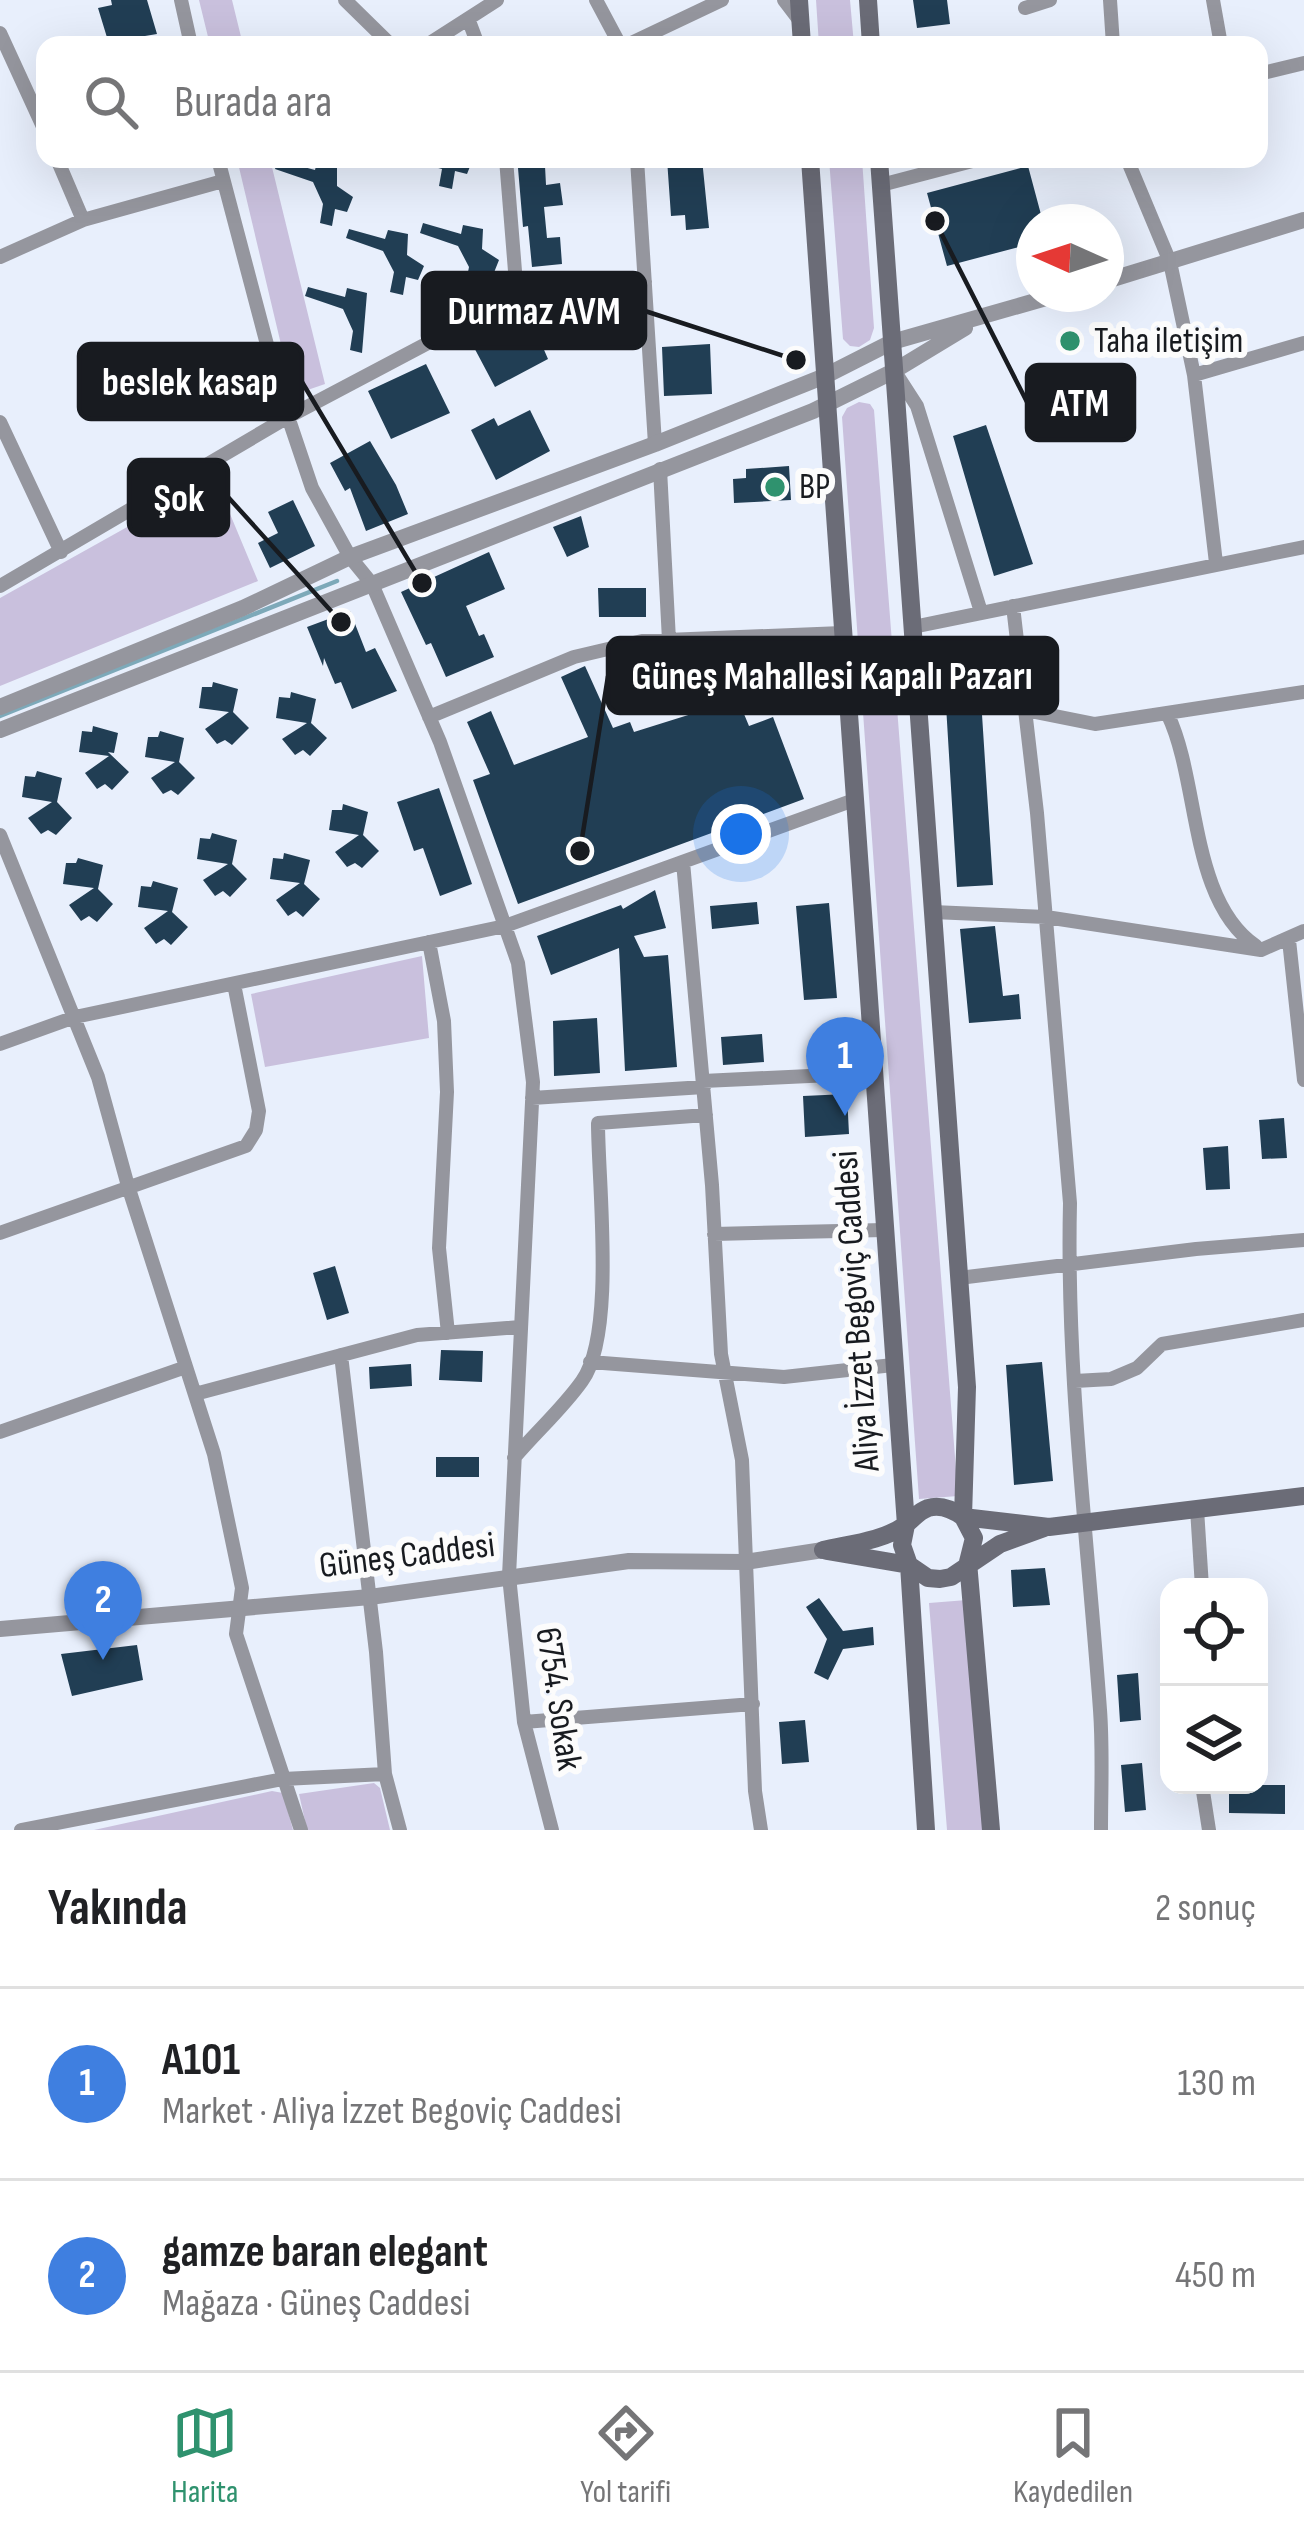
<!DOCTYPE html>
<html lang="tr">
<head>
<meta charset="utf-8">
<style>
	:root { --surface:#fff; --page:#f2f2f2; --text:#202124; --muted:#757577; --line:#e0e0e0; --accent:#2f926e }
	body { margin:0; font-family:"Sofia Sans Condensed",sans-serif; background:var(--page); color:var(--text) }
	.controls { position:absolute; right:36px; bottom:36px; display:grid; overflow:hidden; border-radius:24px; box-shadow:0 12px 48px #0002 }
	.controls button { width:108px; height:108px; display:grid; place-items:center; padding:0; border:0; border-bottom:3px solid var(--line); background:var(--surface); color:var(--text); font:60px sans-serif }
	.compass { position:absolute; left:1016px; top:204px; width:108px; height:108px; border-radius:50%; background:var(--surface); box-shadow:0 12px 48px #0002; rotate:273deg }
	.you { position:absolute; left:741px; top:834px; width:42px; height:42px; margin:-30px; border:9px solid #fff; border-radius:50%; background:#1a73e8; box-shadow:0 0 0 18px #1a73e833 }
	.badge { display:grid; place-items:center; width:78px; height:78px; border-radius:50%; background:var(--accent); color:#fff; font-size:39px; font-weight:700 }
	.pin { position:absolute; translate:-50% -99px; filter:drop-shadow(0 3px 6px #0008) }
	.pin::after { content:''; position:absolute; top:63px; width:42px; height:36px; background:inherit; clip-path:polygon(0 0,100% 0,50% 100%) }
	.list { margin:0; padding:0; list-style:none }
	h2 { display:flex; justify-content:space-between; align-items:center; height:156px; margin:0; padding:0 48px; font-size:51px }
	h2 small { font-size:39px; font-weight:400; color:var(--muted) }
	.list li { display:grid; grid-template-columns:78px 1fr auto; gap:36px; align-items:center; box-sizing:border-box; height:192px; padding:0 48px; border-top:3px solid var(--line) }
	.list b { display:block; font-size:45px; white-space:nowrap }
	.list p { margin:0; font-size:39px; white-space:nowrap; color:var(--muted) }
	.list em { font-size:39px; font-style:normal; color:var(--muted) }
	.icon { flex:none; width:66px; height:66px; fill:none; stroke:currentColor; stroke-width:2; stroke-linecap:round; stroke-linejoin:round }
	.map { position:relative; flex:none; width:1304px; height:1830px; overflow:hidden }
	.search { position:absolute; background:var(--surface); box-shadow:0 12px 48px #0002; left:36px; right:36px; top:36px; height:132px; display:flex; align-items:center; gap:30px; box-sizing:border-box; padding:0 42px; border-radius:24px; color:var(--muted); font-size:45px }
	.sheet { height:540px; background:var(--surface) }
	nav { display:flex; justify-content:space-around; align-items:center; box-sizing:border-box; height:168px; border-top:3px solid var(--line); background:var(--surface); font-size:33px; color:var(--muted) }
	nav a { display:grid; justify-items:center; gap:6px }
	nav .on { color:var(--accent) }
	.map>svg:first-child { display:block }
	.green { fill:#c9c0dd }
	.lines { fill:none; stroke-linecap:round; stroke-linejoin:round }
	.stream { stroke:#7da9b9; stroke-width:4.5 }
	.building { fill:#213e54 }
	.minor { stroke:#95969e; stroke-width:14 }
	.tertiary { stroke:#95969e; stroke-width:16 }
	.secondary { stroke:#6b6c77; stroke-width:18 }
	.poi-dot { fill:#2f926e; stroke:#fcfcfc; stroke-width:4.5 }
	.labels { text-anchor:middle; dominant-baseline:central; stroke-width:12; stroke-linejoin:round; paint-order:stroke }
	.poi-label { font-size:36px; fill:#181b20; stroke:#fcfcfc; text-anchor:start }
	.street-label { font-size:36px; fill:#181b20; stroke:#fcfcfc }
	.leader { fill:none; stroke:#181b20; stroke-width:4.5 }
	.callout-dot { fill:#181b20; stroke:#fcfcfc; stroke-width:4.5 }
	.callout { fill:#181b20; stroke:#181b20; stroke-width:4.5 }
	.callout-label { font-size:39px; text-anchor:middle; font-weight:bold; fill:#fff }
</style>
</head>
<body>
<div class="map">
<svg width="1304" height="1830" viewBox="0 0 1304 1830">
	<rect width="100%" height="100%" fill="#e8effc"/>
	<path class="green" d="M199,0h33l11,45h-33z
		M816,0h34l4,45h-35z
		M237,159h33l55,225 -32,11z
		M829,159h33l12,169 -4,12 -11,7 -9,-1 -7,-7z
		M859,402l11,2 4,6 84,1086 -39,3 -77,-1082 5,-9z
		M215,478l43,103 -258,105v-88z
		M422,956l7,82 -164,29 -14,-73z
		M967,1600l17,230h-37l-18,-227z
		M374,1783l6,5 10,42h-83l-8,-36z
		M272,1791l11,2 10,37h-199z"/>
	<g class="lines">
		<path class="stream" d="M0,716l337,-135"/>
	</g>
	<path class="building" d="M111,0h36l10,34 -12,2 1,5 -37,3 -11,-36 14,-3z
		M913,0h34l3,24 -33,4z
		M423,159h50l-6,15 -12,-3 -3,18 -13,-3 3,-17 -19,-5z
		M667,159h35l7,69 -23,2 -1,-15 -14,1z
		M278,160l37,10 2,-8 20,4v20l16,11 -6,15 -12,-3 -3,17 -12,-3 3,-19 -10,-22 -38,-13z
		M545,166l1,19 14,-2 3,22 -19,2 3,31 13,-1 2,27 -30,3 -4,-41 -5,1 -5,-59z
		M1028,166l15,56h-9v21l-87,23 -20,-73z
		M423,223l38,11 2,-9 20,4 -1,20 17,11 -6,15 -12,-3 -3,17 -13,-2 4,-20 -11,-21 -38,-13z
		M349,229l36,10 3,-9 20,4 -1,21 17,11 -6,14 -12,-3 -3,18 -13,-3 4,-20 -11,-21 -37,-13z
		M308,287l37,10 2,-9 20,5 -5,60 -12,-3 3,-19 -10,-22 -38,-13z
		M579,304l7,42 -23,4 -7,-42z
		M525,306l23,53 -53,28 -26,-49z
		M710,344l2,50 -48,2 -2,-49z
		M426,364l24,49 -59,26 -23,-48z
		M530,410l20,41 -54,29 -25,-50 23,-12 4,8z
		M986,425l47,139 -39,12 -41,-140z
		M370,441l26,44 12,29 -42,17 -16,-43 -5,3 -15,-28z
		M789,466l2,34 -57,3 -1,-24 13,-1v-9z
		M293,500l22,46 -45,22 -12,-25 20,-10 -10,-21z
		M581,516l8,31 -22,10 -14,-30z
		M489,552l16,37 -39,17 13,30 5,-2 10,23 -48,20 -15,-34 -5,2 -25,-53z
		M598,588h48v29h-47z
		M350,611l16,41 9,-4 22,43 -45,18 -11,-27 -6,2 -11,-26 -1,8 -16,-39z
		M977,637l16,248 -36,2 -15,-248z
		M585,666l28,62 17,-6 4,10 67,-21 43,3 5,12 24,-9 31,82 -286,105 -45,-124 17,-6 -23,-52 24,-11 23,54 74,-28 -27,-60z
		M213,682l25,7 -5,23 16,16 -17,17 -7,-5 -8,4 -12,-15 24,-17 -30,-4 3,-21h10z
		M291,692l25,7 -5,24 16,15 -17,18 -7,-6 -8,5 -13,-16 25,-16 -31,-5 3,-21 11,1z
		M93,726l25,7 -4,20 -6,-1 21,20 -17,18 -7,-6 -8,5 -12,-16 24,-17 -30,-4 3,-21 10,1z
		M160,731l24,7 -5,24 16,16 -17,17 -7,-5 -8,4 -12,-16 24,-16 -30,-5 3,-20h10z
		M37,771l25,7 -5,24 15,16 -16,17 -8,-5 -7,4 -13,-16 24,-16 -30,-5 3,-21 10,1z
		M439,788l33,96 -32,12 -17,-48 -9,3 -17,-49z
		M343,804l25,8 -5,23 16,16 -17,17 -7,-5 -8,4 -12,-15 24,-17 -30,-5 3,-20h10z
		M212,833l25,7 -5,24 15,15 -17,18 -7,-6 -8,5 -12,-16 25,-16 -31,-5 3,-21 10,1z
		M284,853l26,7 -6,24 16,15 -17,18 -7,-6 -8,5 -12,-16 24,-17 -30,-4 3,-21 10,1z
		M78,858l25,7 -5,24 15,15 -16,18 -8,-6 -8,5 -12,-16 25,-17 -31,-4 3,-21h10z
		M153,881l25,7 -6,24 16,15 -17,18 -7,-6 -8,5 -12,-16 24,-17 -30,-4 3,-21 10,1z
		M655,890l11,38 -32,8 10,21 24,-2 9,112 -52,4 -6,-123 -68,27 -14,-39 84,-31 2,4z
		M757,902l2,22 -47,5 -2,-23z
		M829,903l8,95 -33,2 -8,-94z
		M995,926l8,70 16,-2 2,25 -52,4 -9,-94z
		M597,1018l3,55 -46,3 -1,-55z
		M762,1034l2,28 -41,3 -2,-28z
		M847,1094l2,40 -44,3 -2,-41z
		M1284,1118l3,40 -25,1 -3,-39z
		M1228,1146l2,43 -24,1 -3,-42z
		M335,1266l14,47 -22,7 -14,-47z
		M441,1350l42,1 -1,31 -43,-2z
		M1042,1362l11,119 -39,4 -8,-120z
		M411,1364l1,22 -42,3 -1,-22z
		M436,1457h43v20h-43z
		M1045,1568l5,37 -37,2 -2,-37z
		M819,1598l24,33 30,-4 1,18 -31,4 -15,31 -14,-7 13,-34 -21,-32z
		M137,1645l6,35 -71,16 -11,-42z
		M1138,1673l3,47 -21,2 -3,-47z
		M805,1720l4,42 -27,2 -3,-42z
		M1142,1763l4,47 -21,2 -4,-47z
		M1229,1785h56v29l-56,-1z"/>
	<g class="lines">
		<path class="minor" d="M181,0l10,45
			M345,0l46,45
			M596,0l24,45
			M784,0l16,21
			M1110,0l3,45
			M1213,0l8,45
			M1025,8l25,-8
			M469,21l9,24
			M0,33l45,98
			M427,45l70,-45
			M627,45l95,-45
			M1259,74l45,-11
			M57,159l26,61
			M218,159l61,231 33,98 38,69 22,27 68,158 78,221 15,119 -24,494 15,146 28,108
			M506,159l11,137
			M637,159l18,285
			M1127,159l43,103 24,113 22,188
			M881,185l99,-26
			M0,257l83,-37 140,-39
			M897,375l20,31 64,206
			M1194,375l110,-32
			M0,422l61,130
			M660,469l9,171
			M0,586l288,-169 229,-121 128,-14
			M1013,606l24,207 33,390c-4,170 18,338 30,507 3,40 1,80 1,120
			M913,627l391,-80
			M1025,710l70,14 209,-32
			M1168,715c32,67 21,185 88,231
			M429,717l145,-60 68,-16 200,-8
			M0,835l98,242 30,109 86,268 28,134 -6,46 65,196
			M683,862l29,323 9,169 21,106 13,331 6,39
			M933,912l113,5 215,33 43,-19
			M1289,940l15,140
			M429,942l15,79 3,71 -8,156 9,85
			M0,1044l75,-27 430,-91 349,-126
			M703,1081l170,-8
			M532,1098l172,-11
			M0,1233l246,-87 10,-16 3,-19 -25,-127
			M714,1234l170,-4
			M959,1278l237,-29 108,-9
			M341,1355l35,297 9,122 15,56
			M590,1362l194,15 109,-12
			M1075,1381l36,-2 26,-11 25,-24 142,-24
			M195,1394l222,-59 103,-8
			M0,1432l186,-65
			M514,1458c22,-26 49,-50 68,-77 34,-47 16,-198 16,-258l108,-8
			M1197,1509l5,78
			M524,1722l229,-18
			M1202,1785l7,45
			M21,1830l262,-51 102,-5"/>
		<path class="tertiary" d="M1106,281l198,-61
			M0,707l243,-99 107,-51 305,-113 170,-68 67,-34 168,-48
			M0,730l813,-319 81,-40 71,-43
			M0,1629l370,-32 259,-36 116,1 78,-12"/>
		<path class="secondary" d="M799,0l3,45
			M868,0l3,45
			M810,159l96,1366 -4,20 7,20 17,265
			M879,159l88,1228 -4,130
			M963,1517l11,21 -6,24 23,268
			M823,1550c26,-6 60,-9 82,-25 9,-6 12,-13 23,-17 13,-4 24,1 35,9l86,10 255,-31
			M827,1551l82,14 19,13 12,1 11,-2 49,-33 44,-16"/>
	</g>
	<g class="poi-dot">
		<circle cx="1070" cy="341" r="12"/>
		<circle cx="775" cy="487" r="12"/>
	</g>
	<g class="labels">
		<g class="poi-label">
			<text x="1094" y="341">Taha iletişim</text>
			<text x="799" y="487">BP</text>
		</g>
		<g class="street-label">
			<text transform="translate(857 1311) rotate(-94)">Aliya İzzet Begoviç Caddesi</text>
			<text transform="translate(407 1556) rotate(-7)">Güneş Caddesi</text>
			<text transform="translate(558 1699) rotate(81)">6754. Sokak</text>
		</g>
	</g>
	<path class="leader" d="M796 360L645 311M422 583L302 382M935 221L1027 402M341 622L228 497M580 851L608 676"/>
	<g class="callout-dot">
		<circle cx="796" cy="360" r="12"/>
		<circle cx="422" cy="583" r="12"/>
		<circle cx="935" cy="221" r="12"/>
		<circle cx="341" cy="622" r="12"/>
		<circle cx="580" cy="851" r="12"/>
	</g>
	<g class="callout">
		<rect x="423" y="273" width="222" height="75" rx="12"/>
		<rect x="79" y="344" width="223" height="75" rx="12"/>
		<rect x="1027" y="365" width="107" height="75" rx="12"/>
		<rect x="129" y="460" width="99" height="75" rx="12"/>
		<rect x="608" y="638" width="449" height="75" rx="12"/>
	</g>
	<g class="callout-label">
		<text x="534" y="324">Durmaz AVM</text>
		<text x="190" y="395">beslek kasap</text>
		<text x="1080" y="416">ATM</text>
		<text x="179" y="511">Şok</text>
		<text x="832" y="689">Güneş Mahallesi Kapalı Pazarı</text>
	</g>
</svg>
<div class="controls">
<button><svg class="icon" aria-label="locate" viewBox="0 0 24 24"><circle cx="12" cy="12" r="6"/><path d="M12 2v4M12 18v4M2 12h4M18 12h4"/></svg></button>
<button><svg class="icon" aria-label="layers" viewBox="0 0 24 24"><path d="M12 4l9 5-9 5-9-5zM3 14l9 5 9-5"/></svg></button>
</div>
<svg class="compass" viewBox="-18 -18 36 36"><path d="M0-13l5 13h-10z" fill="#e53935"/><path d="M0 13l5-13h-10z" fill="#757577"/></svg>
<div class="you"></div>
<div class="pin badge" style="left:845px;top:1116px;background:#3f7fe0">1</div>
<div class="pin badge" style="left:103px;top:1660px;background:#3f7fe0">2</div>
<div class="search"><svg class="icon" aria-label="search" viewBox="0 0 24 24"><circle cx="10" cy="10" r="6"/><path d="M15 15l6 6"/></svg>Burada ara</div>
</div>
<section class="sheet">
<h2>Yakında<small>2 sonuç</small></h2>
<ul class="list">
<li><span class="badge" style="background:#3f7fe0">1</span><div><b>A101</b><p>Market · Aliya İzzet Begoviç Caddesi</p></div><em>130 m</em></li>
<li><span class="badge" style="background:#3f7fe0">2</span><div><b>gamze baran elegant</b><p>Mağaza · Güneş Caddesi</p></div><em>450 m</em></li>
</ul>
</section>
<nav>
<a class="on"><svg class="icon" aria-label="map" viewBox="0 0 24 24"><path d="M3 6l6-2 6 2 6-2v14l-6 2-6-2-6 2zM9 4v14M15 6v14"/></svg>Harita</a>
<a><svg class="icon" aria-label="directions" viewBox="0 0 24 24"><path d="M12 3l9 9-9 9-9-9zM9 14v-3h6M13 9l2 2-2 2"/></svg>Yol tarifi</a>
<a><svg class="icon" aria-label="saved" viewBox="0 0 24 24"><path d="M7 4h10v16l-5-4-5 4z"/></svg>Kaydedilen</a>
</nav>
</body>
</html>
